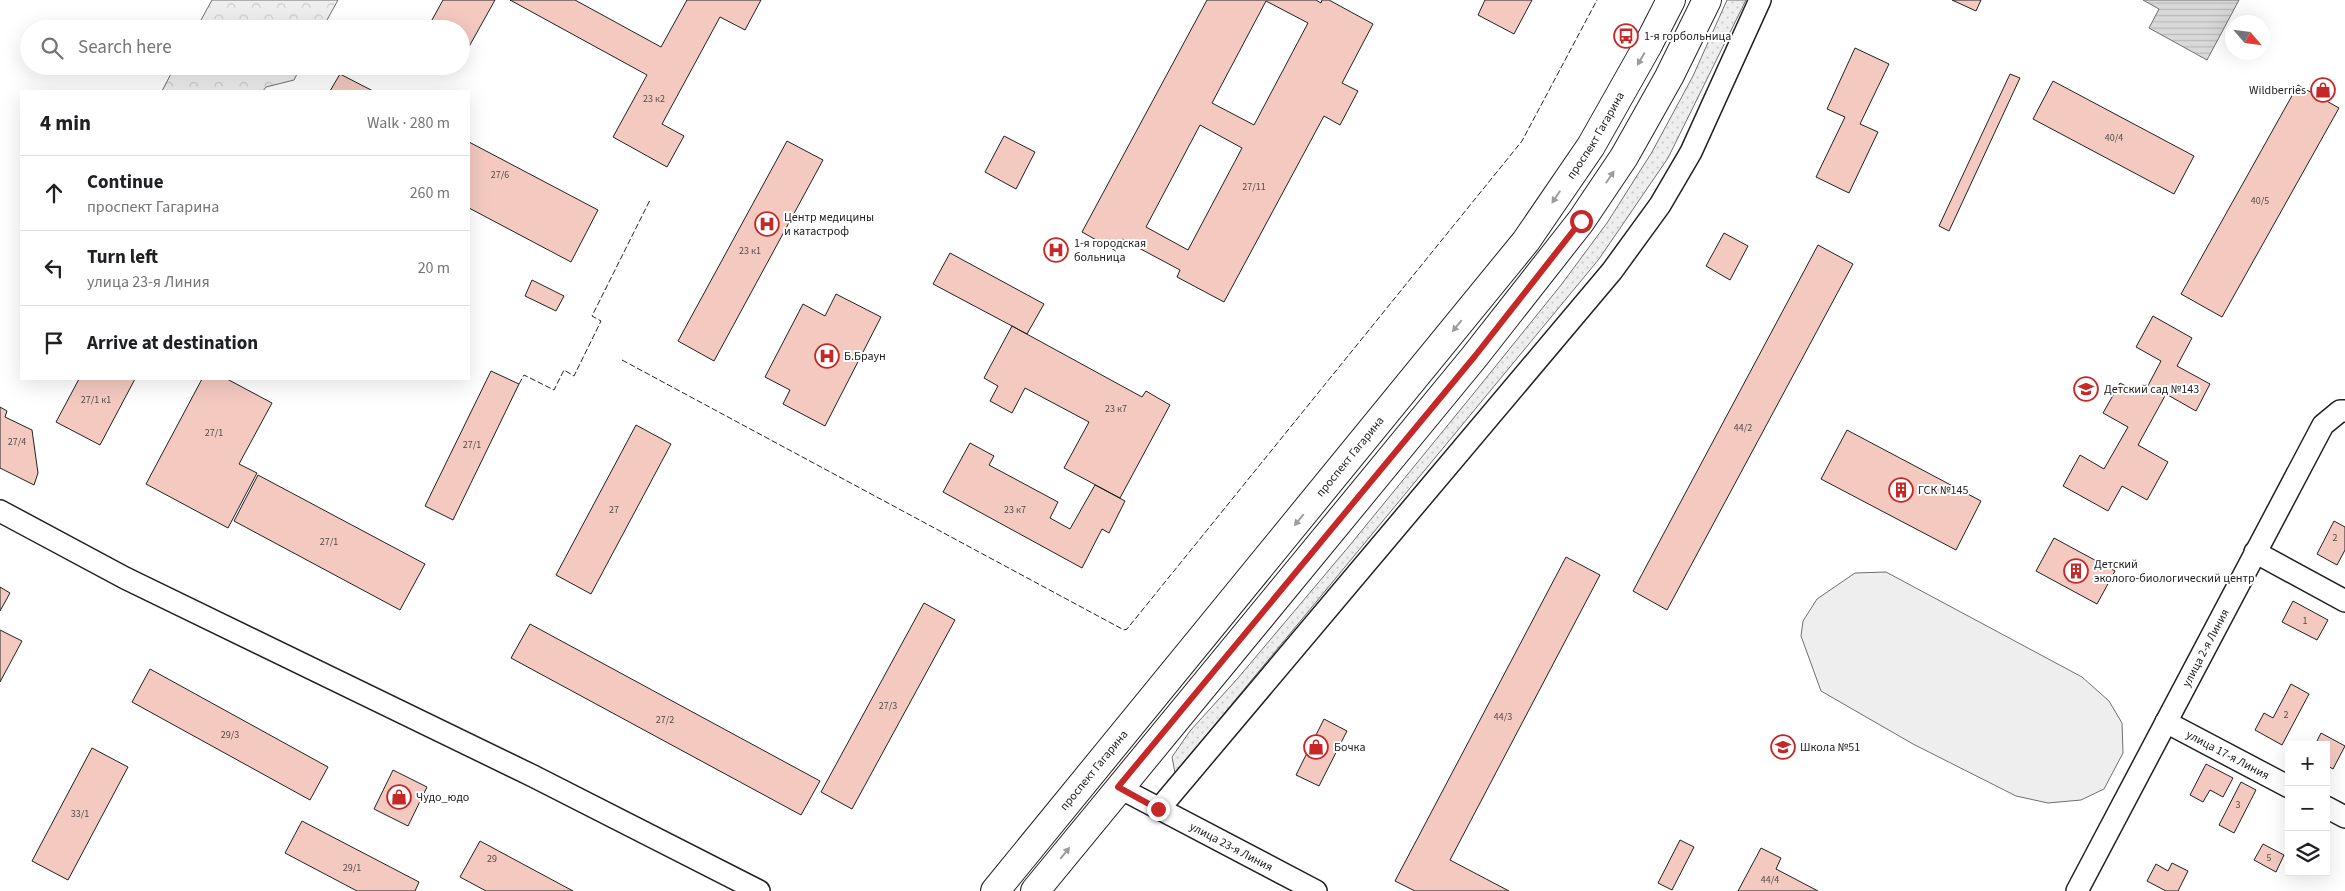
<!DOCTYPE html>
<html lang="en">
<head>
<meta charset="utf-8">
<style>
	:root { --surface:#fff; --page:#f6f6f6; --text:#202124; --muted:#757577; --line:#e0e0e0 }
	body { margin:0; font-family:"Source Sans 3",sans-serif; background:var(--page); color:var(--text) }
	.controls { position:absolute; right:15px; bottom:15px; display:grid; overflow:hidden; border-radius:0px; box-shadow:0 5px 20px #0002 }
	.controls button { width:45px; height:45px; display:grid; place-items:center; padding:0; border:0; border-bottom:1px solid var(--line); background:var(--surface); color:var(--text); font:25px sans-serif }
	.compass { position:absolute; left:2225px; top:15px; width:45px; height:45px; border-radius:50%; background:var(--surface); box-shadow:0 5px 20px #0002; rotate:118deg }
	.stop { position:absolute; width:15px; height:15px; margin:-11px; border:4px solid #c62828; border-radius:50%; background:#fff }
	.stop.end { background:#c62828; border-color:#fff; box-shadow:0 1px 5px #0008 }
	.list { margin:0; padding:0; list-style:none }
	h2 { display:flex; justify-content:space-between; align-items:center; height:65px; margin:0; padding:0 20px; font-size:21px }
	h2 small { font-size:16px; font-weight:400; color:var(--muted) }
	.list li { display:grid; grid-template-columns:32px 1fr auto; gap:15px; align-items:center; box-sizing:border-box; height:75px; padding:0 20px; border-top:1px solid var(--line) }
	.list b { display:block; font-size:19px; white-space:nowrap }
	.list p { margin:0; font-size:16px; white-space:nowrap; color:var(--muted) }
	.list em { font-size:16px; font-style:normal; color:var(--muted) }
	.icon { flex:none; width:28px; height:28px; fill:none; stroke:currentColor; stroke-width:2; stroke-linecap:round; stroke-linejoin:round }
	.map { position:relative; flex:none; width:2345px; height:891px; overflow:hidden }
	.search { position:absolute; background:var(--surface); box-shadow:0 5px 20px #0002; left:20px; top:20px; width:450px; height:55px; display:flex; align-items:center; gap:12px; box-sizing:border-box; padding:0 18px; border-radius:28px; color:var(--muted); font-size:19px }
	.panel { position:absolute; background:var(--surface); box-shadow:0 5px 20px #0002; left:20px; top:90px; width:450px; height:290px; border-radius:0px }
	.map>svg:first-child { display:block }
	.grass { fill:url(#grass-dots); stroke:#6f6f6f }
	.forest { fill:url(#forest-crowns); stroke:#6f6f6f }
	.pitch { fill:#eee; stroke:#6f6f6f }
	.water { fill:url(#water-rules); stroke:#6f6f6f }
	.building { fill:#f3c9c0; stroke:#222; fill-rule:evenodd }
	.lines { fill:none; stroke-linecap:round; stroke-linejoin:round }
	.minor-casing { stroke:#222; stroke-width:24 }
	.major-casing { stroke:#222; stroke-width:30 }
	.minor { stroke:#fff; stroke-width:21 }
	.major { stroke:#fff; stroke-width:28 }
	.fence { stroke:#222; stroke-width:1; stroke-dasharray:6 2.5; stroke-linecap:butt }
	.oneway { fill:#9c9c9c }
	.route { stroke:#c62828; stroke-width:6 }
	.labels { text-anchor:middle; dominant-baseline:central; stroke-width:4; stroke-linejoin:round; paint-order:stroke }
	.number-label { font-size:10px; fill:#564c4a }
	.poi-label { font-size:12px; fill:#222; stroke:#fff; text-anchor:start }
	.street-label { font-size:12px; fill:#222; stroke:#fff }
</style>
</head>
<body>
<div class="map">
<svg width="2345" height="891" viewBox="0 0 2345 891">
	<defs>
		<pattern id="grass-dots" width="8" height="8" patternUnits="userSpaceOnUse" patternTransform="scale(1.25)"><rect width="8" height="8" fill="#eee"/><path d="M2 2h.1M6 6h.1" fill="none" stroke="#ccc" stroke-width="1.8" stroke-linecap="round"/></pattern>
		<pattern id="forest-crowns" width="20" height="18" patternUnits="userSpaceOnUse" patternTransform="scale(1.25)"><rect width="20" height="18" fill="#eee"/><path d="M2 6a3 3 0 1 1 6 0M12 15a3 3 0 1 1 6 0" fill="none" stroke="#ccc"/></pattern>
		<pattern id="water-rules" width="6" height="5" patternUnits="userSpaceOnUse" patternTransform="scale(1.25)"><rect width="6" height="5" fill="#d9d9d9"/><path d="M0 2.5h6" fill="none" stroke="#bababa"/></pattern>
	</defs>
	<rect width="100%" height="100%" fill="#fff"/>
	<path class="grass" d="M1727,0h19l-78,158 -69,101 -424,514 -3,-16 18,-26 48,-53 112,-133 124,-152 87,-108 46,-62 45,-71 41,-76z"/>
	<path class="forest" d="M212,0h126l-16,29h-126z
		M175,66h126l-7,14 -28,7 -3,4h-101z"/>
	<path class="pitch" d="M1886,572l196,105 27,24 13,22 1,30 -19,36 -23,11 -33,3 -32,-7 -103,-52 -92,-53 -20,-55 2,-15 14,-22 38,-26z"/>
	<path class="water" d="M2143,0h96l-32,60 -58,-32 10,-19z"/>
	<path class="building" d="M443,0h52l-29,52 -5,-3v-20h-34z
		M510,0h65l86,47 26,-47h74l-16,30 -25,-13 -58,107 22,12 -17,31 -54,-30 34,-62z
		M1207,0h109l5,3 1,-3h7l44,24 -31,59 16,8 -18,34 -16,-9 -100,186 -47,-25 3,-7 -58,-31 -6,12 -34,-19zM1266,1l42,22 -54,102 -42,-22zM1200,125l42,23 -54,102 -42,-23z
		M1485,0h47l-18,34 -36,-19z
		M1952,0h29l-5,11z
		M1855,48l34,16 -29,60 18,8 -29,61 -33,-16 29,-60 -18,-8z
		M340,74l33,17h-43z
		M2010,74l10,4 -71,153 -10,-5z
		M2053,81l141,75 -20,38 -141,-75z
		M2298,85l41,23 -117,209 -41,-23z
		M1004,136l31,16 -19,37 -31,-17z
		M787,141l36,19 -109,201 -36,-20z
		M469,142l129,68 -27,52 -102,-54z
		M1724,233l24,13 -18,34 -24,-14z
		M1818,245l35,19 -186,346 -34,-19z
		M950,253l94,51 -17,30 -94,-50z
		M532,280l32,16 -8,15 -31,-15z
		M836,294l45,23 -56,109 -42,-22 7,-14 -25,-13 38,-73 22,12z
		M2153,316l39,22 -15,28 33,18 -14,27 -30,-17 -28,51 30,17 -21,38 -25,-14 -14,25 -45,-25 17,-31 24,14 24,-42 -25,-14 17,-30 23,12 18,-34 -25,-14z
		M1012,326l130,71 4,-6 24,14 -50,93 -56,-30 25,-46 -64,-34 -13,25 -22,-12 8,-15 -14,-8z
		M491,371l28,13 -66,136 -28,-14z
		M79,379h56l-35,66 -44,-23z
		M202,379h25l45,24 -33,61 18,9 -29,55 -82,-44z
		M0,407l7,4 -2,6 27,13 6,43 -4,12 -34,-17z
		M636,425l35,19 -80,150 -35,-19z
		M1847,430l134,71 -25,49 -135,-71z
		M970,443l24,13 -5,9 69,37 -8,16 20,11 25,-44 30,16 -16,32 -7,-4 -20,39 -139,-76z
		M258,475l167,89 -25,46 -166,-89z
		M2334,521l11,6v23l-8,15 -20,-11z
		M2054,538l61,33 -18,33 -61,-33z
		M1566,557l34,18 -150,285 59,31h-94l-20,-10z
		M0,587l10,6 -10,18z
		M2293,601l35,19 -11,20 -35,-18z
		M924,603l31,17 -103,189 -31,-17z
		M530,624l290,157 -19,34 -290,-157z
		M0,630l22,11 -22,41z
		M150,669l178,98 -18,33 -178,-98z
		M2291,684l18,10 -27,51 -27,-15 9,-17 9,5z
		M1324,719l23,12 -28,55 -23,-11z
		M2321,733l24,13 -12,23 -7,-4v-20h-11z
		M92,748l36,19 -60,113 -36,-19z
		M2206,764l27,14 -10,19 -13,-7 -7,12 -13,-7z
		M393,770l34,17 -19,39 -34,-17z
		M2241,782l15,8 -22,43 -15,-8z
		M302,821l117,61 -4,9h-58l-72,-38z
		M1680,840l14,7 -22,43 -14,-7z
		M480,841l93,50h-87l-26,-14z
		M2263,844l21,11 -8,17 -22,-12z
		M1761,848l20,10 -5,11 42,22h-80z
		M2172,863l16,8 -10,20h-12l-19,-10 9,-17 12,7z"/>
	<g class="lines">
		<g class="minor-casing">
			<g id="minor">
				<path d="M0,511l125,67 408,198 226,115"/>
				<path d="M2255,552l90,49"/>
				<path id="s1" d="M2166,722l123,65"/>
				<path id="s2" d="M1118,787l198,104"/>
				<path d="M2326,807l19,10"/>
				<path d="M1159,809l453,-538 48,-66 31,-53 69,-152"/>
				<path id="s3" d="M2077,891l246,-466 17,-14h5"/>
			</g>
		</g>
		<g class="major-casing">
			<g id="major">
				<path id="s4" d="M995,891l531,-650 65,-95 57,-101 23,-45"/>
				<path d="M1035,891l440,-535 106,-135 43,-64 45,-80 38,-77"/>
			</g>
		</g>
		<use href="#minor" class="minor"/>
		<use href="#major" class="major"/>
		<path class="fence" d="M622,360l502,270 3,-1 395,-488 75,-141
			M519,384l5,-9 30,15 10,-20 10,6 27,-55 -9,-5 58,-116"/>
	</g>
	<defs><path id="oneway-solid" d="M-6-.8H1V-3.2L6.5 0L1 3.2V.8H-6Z" transform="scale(1.25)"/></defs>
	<g class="oneway">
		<use href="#oneway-solid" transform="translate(1641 59) rotate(120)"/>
		<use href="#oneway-solid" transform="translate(1610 177) rotate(-56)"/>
		<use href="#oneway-solid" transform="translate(1556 197) rotate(124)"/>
		<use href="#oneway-solid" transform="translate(1457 326) rotate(129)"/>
		<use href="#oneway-solid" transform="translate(1299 520) rotate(129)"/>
		<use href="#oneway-solid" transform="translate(1065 853) rotate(-51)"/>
	</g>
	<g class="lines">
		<path class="route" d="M1158,809l-40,-22 357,-431 106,-135"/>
	</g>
	<defs>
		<g id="bus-ring" transform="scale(1.25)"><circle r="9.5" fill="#fff" stroke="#c62828" stroke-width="1.5"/><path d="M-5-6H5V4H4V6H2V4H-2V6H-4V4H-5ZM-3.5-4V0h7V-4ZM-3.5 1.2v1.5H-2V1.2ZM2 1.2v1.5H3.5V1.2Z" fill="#c62828"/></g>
		<g id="shop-ring" transform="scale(1.25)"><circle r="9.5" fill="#fff" stroke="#c62828" stroke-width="1.5"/><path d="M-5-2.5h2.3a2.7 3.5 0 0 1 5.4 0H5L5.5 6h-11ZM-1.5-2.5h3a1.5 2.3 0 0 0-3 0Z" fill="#c62828"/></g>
		<g id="hospital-ring" transform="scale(1.25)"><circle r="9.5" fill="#fff" stroke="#c62828" stroke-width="1.5"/><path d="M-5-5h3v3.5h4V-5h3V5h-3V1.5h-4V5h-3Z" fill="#c62828"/></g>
		<g id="school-ring" transform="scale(1.25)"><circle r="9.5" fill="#fff" stroke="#c62828" stroke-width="1.5"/><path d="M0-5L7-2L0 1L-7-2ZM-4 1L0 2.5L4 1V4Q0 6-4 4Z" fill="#c62828"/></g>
		<g id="building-ring" transform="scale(1.25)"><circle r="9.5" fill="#fff" stroke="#c62828" stroke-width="1.5"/><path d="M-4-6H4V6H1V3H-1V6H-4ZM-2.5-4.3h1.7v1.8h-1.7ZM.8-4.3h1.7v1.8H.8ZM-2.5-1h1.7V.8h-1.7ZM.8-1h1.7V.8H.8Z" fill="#c62828"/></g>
	</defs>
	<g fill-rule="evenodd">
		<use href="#bus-ring" x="1626" y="36"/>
		<use href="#shop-ring" x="2323" y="90"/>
		<use href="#hospital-ring" x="767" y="224"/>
		<use href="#hospital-ring" x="1056" y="250"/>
		<use href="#hospital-ring" x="827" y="356"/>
		<use href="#school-ring" x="2086" y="389"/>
		<use href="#building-ring" x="1901" y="490"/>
		<use href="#building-ring" x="2076" y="571"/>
		<use href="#shop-ring" x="1316" y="747"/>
		<use href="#school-ring" x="1783" y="747"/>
		<use href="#shop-ring" x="399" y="797"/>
	</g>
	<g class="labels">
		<g class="number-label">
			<text x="654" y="99">23 к2</text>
			<text x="2114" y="138">40/4</text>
			<text x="500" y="175">27/6</text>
			<text x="1254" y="187">27/11</text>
			<text x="2260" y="201">40/5</text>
			<text x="750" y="251">23 к1</text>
			<text x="96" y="400">27/1 к1</text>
			<text x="1116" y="409">23 к7</text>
			<text x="1743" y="428">44/2</text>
			<text x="214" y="433">27/1</text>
			<text x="17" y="442">27/4</text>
			<text x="472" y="445">27/1</text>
			<text x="614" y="510">27</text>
			<text x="1015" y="510">23 к7</text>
			<text x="2335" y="538">2</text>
			<text x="329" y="542">27/1</text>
			<text x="2305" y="621">1</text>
			<text x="888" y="706">27/3</text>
			<text x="2286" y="715">2</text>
			<text x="1503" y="717">44/3</text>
			<text x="665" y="720">27/2</text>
			<text x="230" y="735">29/3</text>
			<text x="2238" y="805">3</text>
			<text x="80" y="814">33/1</text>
			<text x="2269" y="858">5</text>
			<text x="492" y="859">29</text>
			<text x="352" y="868">29/1</text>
			<text x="1770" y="880">44/4</text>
		</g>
		<g class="poi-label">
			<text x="1644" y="36">1-я горбольница</text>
			<text x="2306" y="90" text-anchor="end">Wildberries</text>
			<text x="784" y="217">Центр медицины<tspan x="784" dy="14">и катастроф</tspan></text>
			<text x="1074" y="243">1-я городская<tspan x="1074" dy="14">больница</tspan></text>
			<text x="844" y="356">Б.Браун</text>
			<text x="2104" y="389">Детский сад №143</text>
			<text x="1918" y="490">ГСК №145</text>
			<text x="2094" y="564">Детский<tspan x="2094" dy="14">эколого-биологический центр</tspan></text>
			<text x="1334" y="747">Бочка</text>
			<text x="1800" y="747">Школа №51</text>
			<text x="416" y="797">Чудо_юдо</text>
		</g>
		<g class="street-label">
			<text stroke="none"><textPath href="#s4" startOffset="966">проспект Гагарина</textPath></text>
			<text stroke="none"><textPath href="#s4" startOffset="561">проспект Гагарина</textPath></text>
			<text stroke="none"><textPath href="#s3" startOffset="275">улица 2-я Линия</textPath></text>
			<text stroke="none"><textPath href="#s1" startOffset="70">улица 17-я Линия</textPath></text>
			<text stroke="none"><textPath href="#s4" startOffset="156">проспект Гагарина</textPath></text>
			<text stroke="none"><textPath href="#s2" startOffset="128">улица 23-я Линия</textPath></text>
		</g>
	</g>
</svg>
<div class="controls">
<button>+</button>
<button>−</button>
<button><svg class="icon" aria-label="layers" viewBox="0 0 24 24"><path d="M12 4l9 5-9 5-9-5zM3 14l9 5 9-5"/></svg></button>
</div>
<svg class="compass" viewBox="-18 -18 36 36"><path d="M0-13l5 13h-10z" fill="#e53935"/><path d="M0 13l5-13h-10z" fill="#757577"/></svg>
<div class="stop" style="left:1581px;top:221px"></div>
<div class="stop end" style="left:1158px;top:809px"></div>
<div class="search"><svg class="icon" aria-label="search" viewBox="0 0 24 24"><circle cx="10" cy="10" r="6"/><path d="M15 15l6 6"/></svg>Search here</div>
<section class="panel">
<h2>4 min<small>Walk · 280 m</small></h2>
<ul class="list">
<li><svg class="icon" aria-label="ahead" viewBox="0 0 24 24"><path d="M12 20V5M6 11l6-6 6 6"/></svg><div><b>Continue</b><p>проспект Гагарина</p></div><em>260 m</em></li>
<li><svg class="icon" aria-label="left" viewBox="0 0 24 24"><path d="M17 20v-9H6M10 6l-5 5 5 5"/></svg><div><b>Turn left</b><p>улица 23-я Линия</p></div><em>20 m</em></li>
<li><svg class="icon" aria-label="arrive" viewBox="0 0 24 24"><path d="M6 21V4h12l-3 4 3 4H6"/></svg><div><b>Arrive at destination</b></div></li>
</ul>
</section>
</div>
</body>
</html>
